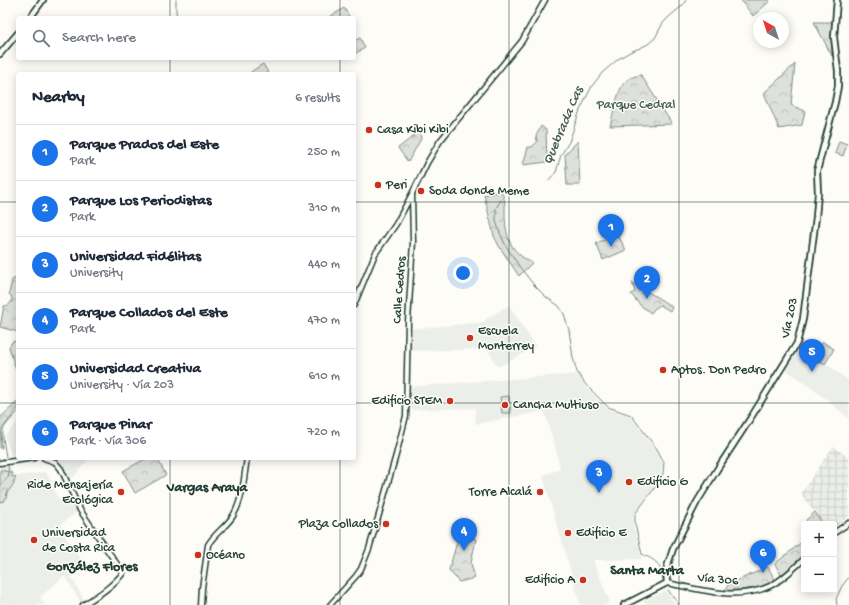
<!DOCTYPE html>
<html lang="en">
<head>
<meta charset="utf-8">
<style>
	:root { --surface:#fff; --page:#f6f6f7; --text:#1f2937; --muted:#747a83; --line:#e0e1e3; --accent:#1a73e8 }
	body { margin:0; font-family:"Gochi Hand",sans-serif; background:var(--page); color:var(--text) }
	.controls { position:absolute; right:12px; bottom:12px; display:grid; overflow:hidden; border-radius:4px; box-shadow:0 2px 10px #0003 }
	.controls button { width:36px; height:36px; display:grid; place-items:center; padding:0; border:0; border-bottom:1px solid var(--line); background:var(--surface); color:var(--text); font:20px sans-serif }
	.compass { position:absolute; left:753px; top:12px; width:36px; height:36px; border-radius:50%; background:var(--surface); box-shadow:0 2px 10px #0003; rotate:321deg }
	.you { position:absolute; left:463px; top:273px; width:14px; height:14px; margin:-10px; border:3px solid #fff; border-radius:50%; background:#1a73e8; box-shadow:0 0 0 6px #1a73e833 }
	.badge { display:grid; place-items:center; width:26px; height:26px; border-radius:50%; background:var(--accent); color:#fff; font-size:13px; font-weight:700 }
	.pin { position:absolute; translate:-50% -33px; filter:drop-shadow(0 1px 2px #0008) }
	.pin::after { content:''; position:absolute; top:21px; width:14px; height:12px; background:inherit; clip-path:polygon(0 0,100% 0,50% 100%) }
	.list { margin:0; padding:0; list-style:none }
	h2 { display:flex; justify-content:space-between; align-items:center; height:52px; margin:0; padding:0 16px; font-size:17px }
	h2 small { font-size:13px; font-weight:400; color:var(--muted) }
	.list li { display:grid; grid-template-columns:26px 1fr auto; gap:12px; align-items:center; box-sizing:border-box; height:56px; padding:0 16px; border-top:1px solid var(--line) }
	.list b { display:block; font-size:15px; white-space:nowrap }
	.list p { margin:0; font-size:13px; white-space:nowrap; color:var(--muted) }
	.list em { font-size:13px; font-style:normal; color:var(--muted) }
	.icon { flex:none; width:22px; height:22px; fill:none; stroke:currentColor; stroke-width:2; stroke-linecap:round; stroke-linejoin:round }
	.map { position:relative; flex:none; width:849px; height:605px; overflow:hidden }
	.search { position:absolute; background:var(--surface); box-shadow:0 2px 10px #0003; left:16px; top:16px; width:340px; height:44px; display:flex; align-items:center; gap:10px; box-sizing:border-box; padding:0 14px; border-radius:4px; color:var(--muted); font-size:15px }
	.panel { position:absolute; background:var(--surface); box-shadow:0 2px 10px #0003; left:16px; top:72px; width:340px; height:388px; border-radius:4px }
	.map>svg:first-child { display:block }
	.built { fill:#eceee9 }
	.industrial { fill:url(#industrial-grid) }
	.grass { fill:#dde0db; stroke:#7e8e88 }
	.forest { fill:url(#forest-crowns); stroke:#7e8e88 }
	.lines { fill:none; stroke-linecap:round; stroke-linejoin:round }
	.stream { stroke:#75877f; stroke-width:1 }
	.tertiary-casing { stroke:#1f3d34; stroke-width:7 }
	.secondary-casing { stroke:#1f3d34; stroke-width:8 }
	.tertiary { stroke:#fdfcf7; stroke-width:4 }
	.secondary { stroke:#fdfcf7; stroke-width:4.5 }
	.grid { fill:none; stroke:#1f3d34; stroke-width:1; stroke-opacity:0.55 }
	.poi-dot { fill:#c8321e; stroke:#fdfcf7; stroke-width:1.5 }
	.labels { text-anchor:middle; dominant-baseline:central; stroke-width:3; stroke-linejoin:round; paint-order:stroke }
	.park-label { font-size:13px; fill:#455e55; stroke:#fdfcf7 }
	.poi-label { font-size:13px; fill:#1f3d34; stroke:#fdfcf7; text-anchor:start }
	.street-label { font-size:13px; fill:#1f3d34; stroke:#fdfcf7 }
	.water-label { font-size:14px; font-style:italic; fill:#435c53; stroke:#fdfcf7 }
	.neighbourhood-label { font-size:14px; font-weight:bold; fill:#1f3d34; stroke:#fdfcf7 }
</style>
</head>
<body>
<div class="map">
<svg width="849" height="605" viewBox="0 0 849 605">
	<defs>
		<pattern id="industrial-grid" width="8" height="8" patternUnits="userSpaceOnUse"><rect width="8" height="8" fill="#eceee9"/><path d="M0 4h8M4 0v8" fill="none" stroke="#cacdc8"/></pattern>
		<pattern id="forest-crowns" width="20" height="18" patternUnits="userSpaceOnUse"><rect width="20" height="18" fill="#dde0db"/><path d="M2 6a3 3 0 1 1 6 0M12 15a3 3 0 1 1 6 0" fill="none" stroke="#bdc1bd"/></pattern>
	</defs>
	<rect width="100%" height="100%" fill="#fdfcf7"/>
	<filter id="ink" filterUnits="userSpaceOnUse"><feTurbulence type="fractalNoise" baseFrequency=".025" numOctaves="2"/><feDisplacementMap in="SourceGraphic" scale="8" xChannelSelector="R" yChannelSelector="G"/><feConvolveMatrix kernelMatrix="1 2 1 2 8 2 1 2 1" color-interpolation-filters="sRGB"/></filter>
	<g filter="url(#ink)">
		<path class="built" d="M509,305l27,42 -38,20 -11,-18 -76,2 -1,-22 75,-7v-2z
			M799,344l50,37v39l-5,-6 -19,-16 -41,-30z
			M577,374l8,12 23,23 22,7 26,34 7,12 -2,12 -2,7 -25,33 -1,10 9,35 -49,1 17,43 -5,2h-24l-2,-5 -36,-124 1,-1 16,-6 -5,-23 -11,-35 -68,13 -1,-16 -69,2 1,-23z
			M18,422v32l-7,1 -6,-19z
			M58,458h31l-16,20h-3z
			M11,462l1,15 33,-5 3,3 11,26 12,-7 9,16 -22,16 27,38 -14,13 13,23 -3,3 -15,-25 -3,-1 -23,20 5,8h-45v-142z
			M666,591l10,14h-30l-3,-4z"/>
		<path class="industrial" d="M833,446l16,12v58l-15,12v-4h-11l-22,-30z"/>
		<path class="grass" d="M839,141l8,3 -4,12 -8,-3z
			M509,396l2,17h-9l-2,-16z"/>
		<path class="forest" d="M741,0h28l1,1 -17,15z
			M344,8l5,8 -4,2h-17z
			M814,22h18v34z
			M360,38l5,10 -11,6v-13z
			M263,64l6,10h-19l2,-3z
			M795,64l-4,41 14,6 -3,14 -23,4 -15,-36z
			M641,75l31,49 -62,2c3,-11 8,-39 16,-45 4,-4 10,-5 15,-6z
			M541,126l5,4 1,32 -24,3 5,-18h4l5,-5v-2l-1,-4z
			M413,133h7l1,6 -13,23 -10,-14 16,-12z
			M578,141l2,44h-13l-2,-31z
			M501,191c5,9 4,15 4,25 1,23 6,36 27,47l-13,13 -20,-30 -5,-10 -10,-41z
			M618,235l8,15 -23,10 -7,-17z
			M18,277v55l-18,-5 4,-21c5,0 8,-3 8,-9l-3,-3 3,-14z
			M632,282l39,24 1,2 -2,3 -10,-6 -6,4 -3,4 -11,-8 -9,-11 4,-2z
			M18,340v31l-2,-1 -7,-23 3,-5z
			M823,342l11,7 -9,15 -12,-8z
			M18,401v8l-6,7 -11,14 1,18h-2v-30z
			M147,458h10l9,17 -31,18 -12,-22z
			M0,470h2l10,3v4l4,-1 -3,9 -6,8 -1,5 -2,3 -4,1z
			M815,512l8,12h-14l-3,-4z
			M459,535l17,4 -5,24 4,15 -16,4 -10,-12z
			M804,540v15l-23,20 -6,-11z
			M768,567l7,13c-14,11 -34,9 -51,11l5,-7z"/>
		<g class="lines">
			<path class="stream" d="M176,0v12l2,6
				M548,181l8,-9 5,-17 8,-13 11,-32 12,-24 10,-13 16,-14 12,-7 10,-4 8,-4 7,-6 8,-15 7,-7 12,-10 4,-6
				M501,200l-5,8v13l4,12 6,13 13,20 14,18 13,13 13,9 5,8 5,16 4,28 4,14 9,13 22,22 23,8 26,34 7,13 -1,11 -3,8 -25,33v10l7,30c16,8 17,8 21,25
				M6,457c-1,-8 -4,-20 -3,-27 2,-5 11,-14 15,-18
				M0,486l9,-10 -1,-10
				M668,590l11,15
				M837,605l-1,-6 6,-13 7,-9"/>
			<g class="tertiary-casing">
				<path id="tertiary" d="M354,305l21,-51 21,-30 16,-30 15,-31 13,-22 82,-100 23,-41
					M44,458l11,4 6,7 19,41 43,63c-11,14 -26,23 -40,32
					M0,463l34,-5
					M834,533l15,-10
					M667,583c34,7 71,18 103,3 13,-6 24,-18 34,-27
					M201,605l1,-17 6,-43c6,-11 18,-18 25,-29 10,-17 11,-39 14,-58
					M330,605l26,-29 5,-7 8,-20 11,-38 16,-56 10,-39 2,-94 5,-80 -1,-48"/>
			</g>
			<g class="secondary-casing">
				<path id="secondary" d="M30,18l13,-18
					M0,54l18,-21
					M624,605l43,-22 -1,-13 7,-21 24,-47 21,-34 32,-49 47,-76 6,-24 13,-102 2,-24 -1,-22 18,-69 3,-16v-15l-4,-34 3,-37"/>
			</g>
			<use href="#tertiary" class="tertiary"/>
			<use href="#secondary" class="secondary"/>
		</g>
	</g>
	<path class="grid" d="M170,0v18M340,0v18M509,0v605M679,0v605M170,58v16M340,58v16M0,202h18M354,202h495M0,403h18M354,403h495M170,458v147M340,458v147"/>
	<g class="poi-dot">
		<circle cx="369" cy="130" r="4"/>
		<circle cx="378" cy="185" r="4"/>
		<circle cx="421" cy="191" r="4"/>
		<circle cx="470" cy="338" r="4"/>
		<circle cx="663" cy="370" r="4"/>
		<circle cx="450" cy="401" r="4"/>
		<circle cx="505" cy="405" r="4"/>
		<circle cx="629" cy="482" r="4"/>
		<circle cx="121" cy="492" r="4"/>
		<circle cx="540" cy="492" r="4"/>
		<circle cx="386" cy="524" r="4"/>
		<circle cx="568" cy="533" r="4"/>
		<circle cx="34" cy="540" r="4"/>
		<circle cx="198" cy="555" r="4"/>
		<circle cx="583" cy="580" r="4"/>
	</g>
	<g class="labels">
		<g class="park-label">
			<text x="636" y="105">Parque Cedral</text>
		</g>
		<g class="poi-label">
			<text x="377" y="130">Casa Kibi Kibi</text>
			<text x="386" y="185">Peri</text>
			<text x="429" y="191">Soda donde Meme</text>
			<text x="478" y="331">Escuela<tspan x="478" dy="15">Monterrey</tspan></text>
			<text x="671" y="370">Aptos. Don Pedro</text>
			<text x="442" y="401" text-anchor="end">Edificio STEM</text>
			<text x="513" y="405">Cancha Multiuso</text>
			<text x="637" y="482">Edificio G</text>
			<text x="113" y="485" text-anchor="end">Ride Mensajería<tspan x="113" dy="15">Ecológica</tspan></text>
			<text x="532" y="492" text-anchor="end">Torre Alcalá</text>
			<text x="378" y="524" text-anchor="end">Plaza Collados</text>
			<text x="42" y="533">Universidad<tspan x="42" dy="15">de Costa Rica</tspan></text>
			<text x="576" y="533">Edificio E</text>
			<text x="206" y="555">Océano</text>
			<text x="575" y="580" text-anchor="end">Edificio A</text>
		</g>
		<g class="street-label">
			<text transform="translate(400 290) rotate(-86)">Calle Cedros</text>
			<text transform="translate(790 318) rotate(-78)">Vía 203</text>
			<text transform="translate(718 580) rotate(5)">Vía 306</text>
		</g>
		<g class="water-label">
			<text transform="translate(564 126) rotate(-67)">Quebrada Cas</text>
		</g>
		<g class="neighbourhood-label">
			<text x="207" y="488">Vargas Araya</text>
			<text x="92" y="567">González Flores</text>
			<text x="647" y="571">Santa Marta</text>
		</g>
	</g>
</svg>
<div class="controls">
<button>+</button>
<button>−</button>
</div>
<svg class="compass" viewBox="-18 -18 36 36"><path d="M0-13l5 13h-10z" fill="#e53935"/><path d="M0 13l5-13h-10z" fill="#747a83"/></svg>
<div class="you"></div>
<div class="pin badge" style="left:611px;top:247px">1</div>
<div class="pin badge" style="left:647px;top:299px">2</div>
<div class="pin badge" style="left:599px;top:493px">3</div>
<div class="pin badge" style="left:464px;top:551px">4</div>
<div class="pin badge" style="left:812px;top:372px">5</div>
<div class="pin badge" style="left:763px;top:573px">6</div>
<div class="search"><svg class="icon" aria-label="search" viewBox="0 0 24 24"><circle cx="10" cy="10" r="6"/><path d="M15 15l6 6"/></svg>Search here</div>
<section class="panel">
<h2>Nearby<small>6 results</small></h2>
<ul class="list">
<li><span class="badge">1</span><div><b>Parque Prados del Este</b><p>Park</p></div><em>250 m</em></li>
<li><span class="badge">2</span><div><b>Parque Los Periodistas</b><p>Park</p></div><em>310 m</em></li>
<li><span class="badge">3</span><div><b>Universidad Fidélitas</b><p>University</p></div><em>440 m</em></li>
<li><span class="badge">4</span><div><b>Parque Collados del Este</b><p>Park</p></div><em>470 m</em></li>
<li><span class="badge">5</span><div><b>Universidad Creativa</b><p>University · Vía 203</p></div><em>610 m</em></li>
<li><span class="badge">6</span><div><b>Parque Pinar</b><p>Park · Vía 306</p></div><em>720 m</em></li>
</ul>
</section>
</div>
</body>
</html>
